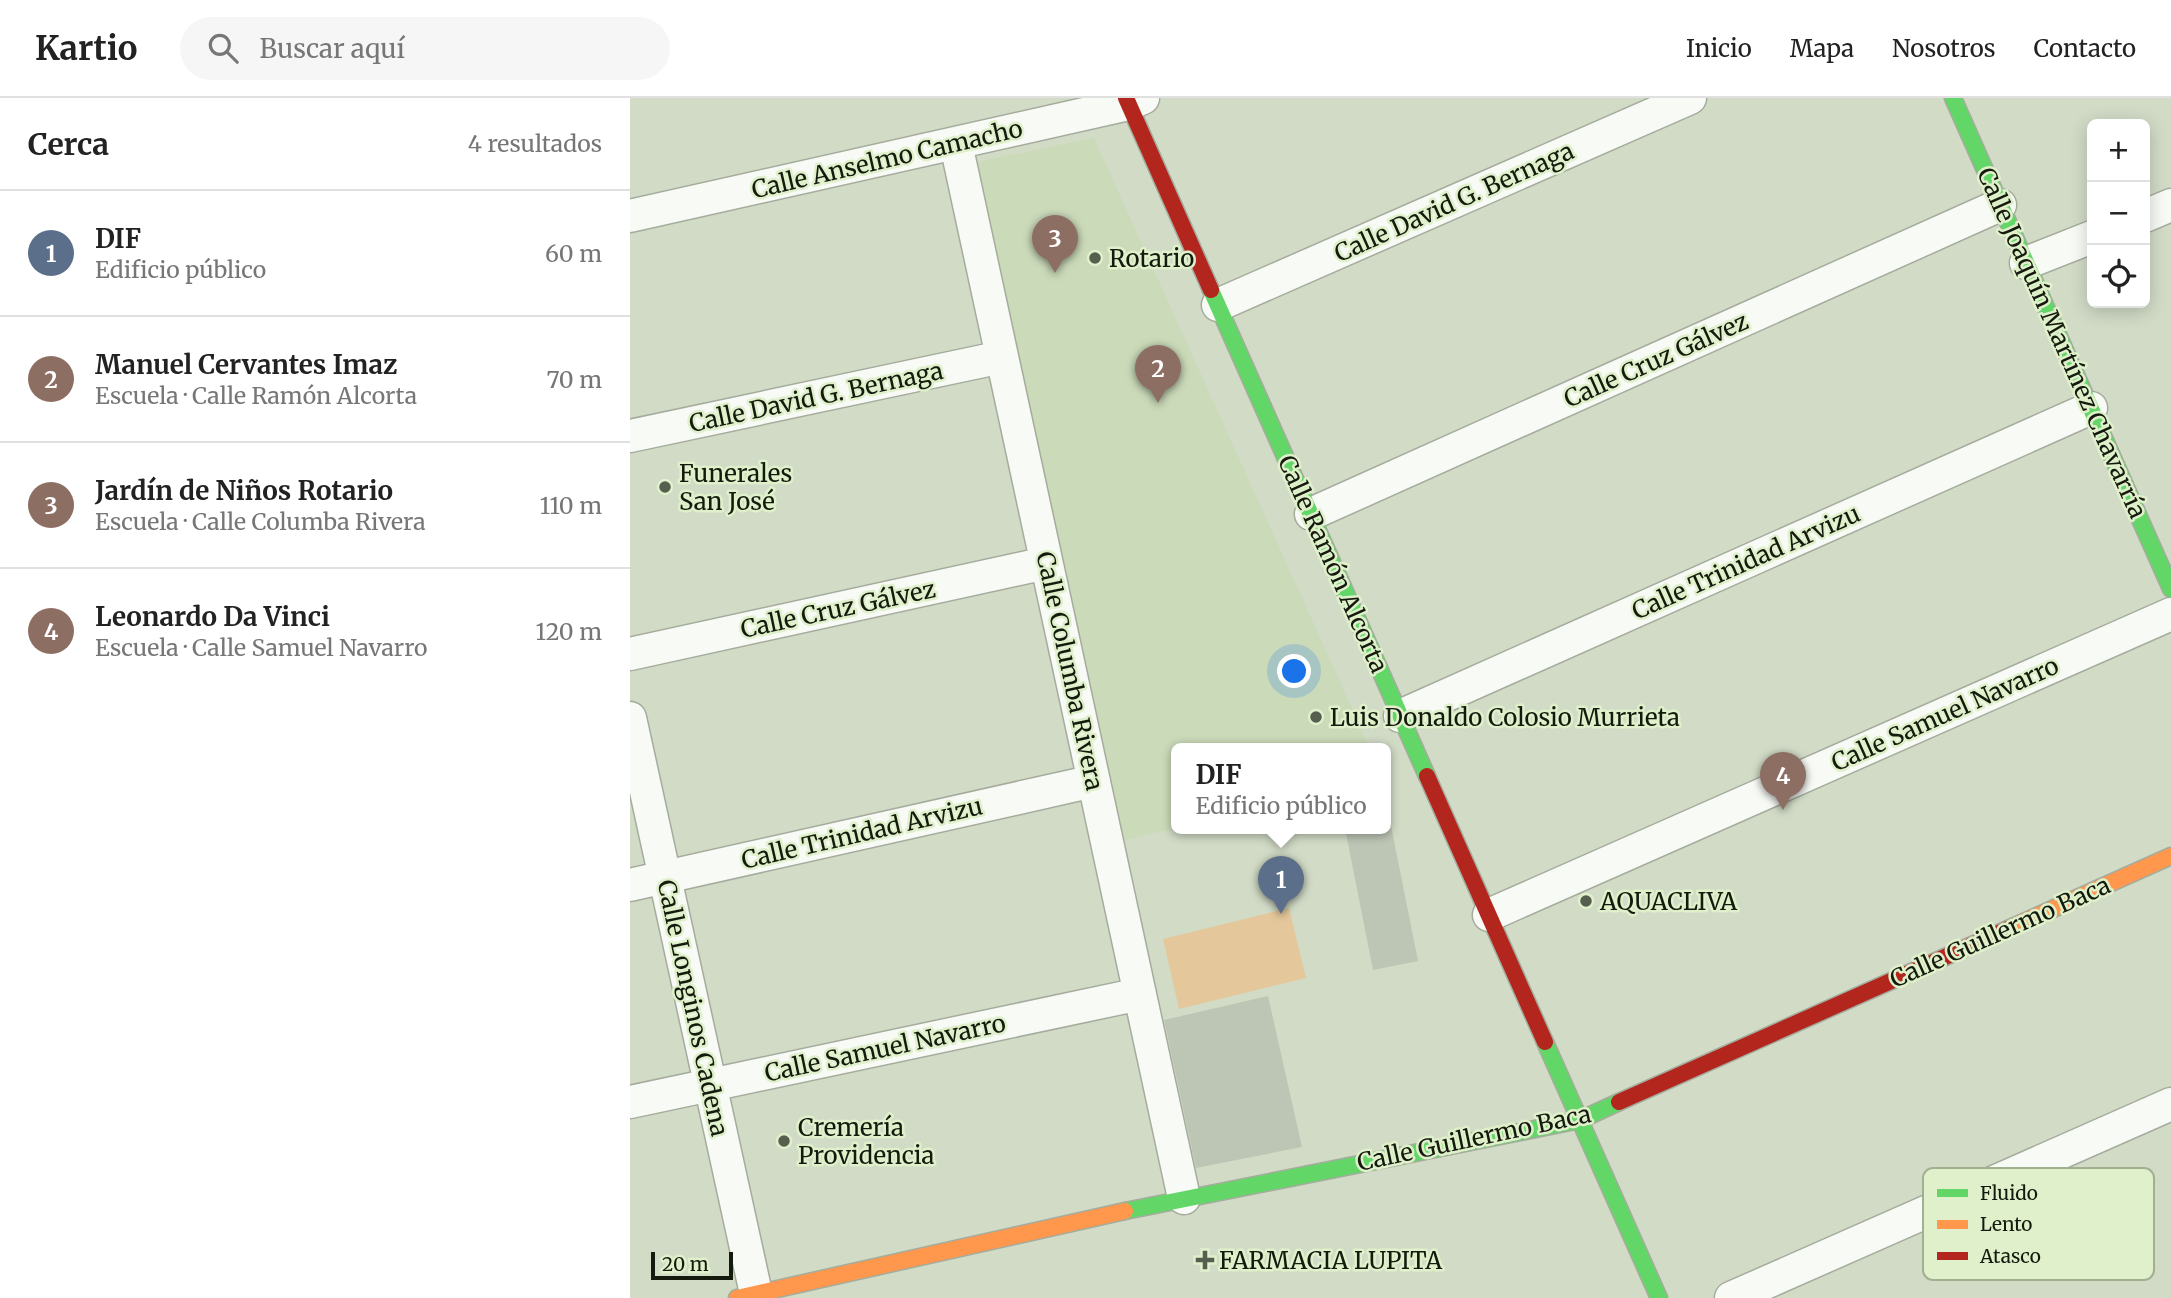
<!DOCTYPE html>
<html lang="es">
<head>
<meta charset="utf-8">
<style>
	:root { --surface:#fff; --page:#f6f6f6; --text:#222; --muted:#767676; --line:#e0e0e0; --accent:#d93025 }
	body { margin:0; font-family:Merriweather,serif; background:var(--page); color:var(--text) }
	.controls { position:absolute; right:21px; top:21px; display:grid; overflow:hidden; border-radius:10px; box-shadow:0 4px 18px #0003 }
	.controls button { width:63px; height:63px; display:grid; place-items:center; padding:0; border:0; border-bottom:2px solid var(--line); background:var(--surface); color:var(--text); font:35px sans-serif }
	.scale { position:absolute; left:21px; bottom:18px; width:82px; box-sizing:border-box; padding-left:7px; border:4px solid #141a0d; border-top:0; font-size:19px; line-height:24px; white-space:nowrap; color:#141a0d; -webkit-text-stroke:5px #dff0cb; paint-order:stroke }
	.you { position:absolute; left:665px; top:574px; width:24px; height:24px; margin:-18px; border:5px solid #fff; border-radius:50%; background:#1a73e8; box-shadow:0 0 0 10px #1a73e833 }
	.badge { display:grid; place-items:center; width:46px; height:46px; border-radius:50%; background:var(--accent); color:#fff; font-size:23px; font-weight:700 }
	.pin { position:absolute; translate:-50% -58px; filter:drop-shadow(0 2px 4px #0008) }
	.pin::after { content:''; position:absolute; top:37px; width:24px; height:21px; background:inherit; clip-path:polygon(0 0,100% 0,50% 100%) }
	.popup { position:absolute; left:541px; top:645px; width:220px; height:91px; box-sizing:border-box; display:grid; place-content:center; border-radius:10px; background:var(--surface); filter:drop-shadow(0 2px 5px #0005); font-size:23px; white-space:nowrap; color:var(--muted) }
	.popup b { font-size:26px; color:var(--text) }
	.popup::after { content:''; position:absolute; left:50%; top:100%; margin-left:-14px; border:14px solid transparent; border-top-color:var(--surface) }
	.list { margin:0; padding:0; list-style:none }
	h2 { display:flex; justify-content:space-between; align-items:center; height:91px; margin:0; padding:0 28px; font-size:30px }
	h2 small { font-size:23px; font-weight:400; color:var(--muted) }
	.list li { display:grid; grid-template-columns:46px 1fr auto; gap:21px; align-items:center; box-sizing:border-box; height:126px; padding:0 28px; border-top:2px solid var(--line) }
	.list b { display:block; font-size:26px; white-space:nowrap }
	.list p { margin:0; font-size:23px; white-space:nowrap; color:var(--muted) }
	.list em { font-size:23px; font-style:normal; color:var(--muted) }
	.icon { flex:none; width:38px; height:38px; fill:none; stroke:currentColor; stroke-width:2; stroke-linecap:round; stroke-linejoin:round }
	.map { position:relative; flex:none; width:1541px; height:1200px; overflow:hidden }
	header { display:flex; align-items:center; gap:42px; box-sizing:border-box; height:98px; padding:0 35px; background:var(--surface); border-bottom:2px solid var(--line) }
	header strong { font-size:33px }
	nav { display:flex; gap:38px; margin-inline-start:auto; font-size:24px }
	.search { width:490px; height:63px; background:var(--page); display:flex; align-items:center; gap:18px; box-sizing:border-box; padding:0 24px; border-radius:38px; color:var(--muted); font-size:26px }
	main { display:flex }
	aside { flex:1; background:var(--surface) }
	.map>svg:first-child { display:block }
	.built { fill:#cbdab9 }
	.grass { fill:#e4c89b }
	.building { fill:#bdc5b5 }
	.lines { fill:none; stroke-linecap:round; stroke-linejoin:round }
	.street-casing { stroke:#a5ac9d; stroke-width:35 }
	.fast-casing { stroke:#a5ac9d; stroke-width:19 }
	.slow-casing { stroke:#a5ac9d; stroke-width:19 }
	.jam-casing { stroke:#a5ac9d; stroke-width:19 }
	.street { stroke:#f8faf6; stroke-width:32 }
	.fast { stroke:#63d668; stroke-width:16 }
	.slow { stroke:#ff974d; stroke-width:16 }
	.jam { stroke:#b3261e; stroke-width:16 }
	.poi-dot { fill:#565e4e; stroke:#dff0cb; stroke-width:2.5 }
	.labels { text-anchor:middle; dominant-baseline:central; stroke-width:5; stroke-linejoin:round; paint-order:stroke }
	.street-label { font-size:24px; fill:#141a0d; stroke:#dff0cb }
	.poi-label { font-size:24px; fill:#141a0d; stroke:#dff0cb; text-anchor:start }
	.key { fill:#dff0cb; stroke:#a2b092; stroke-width:2 }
	.key-label { font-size:19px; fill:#141a0d }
</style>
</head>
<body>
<header>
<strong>Kartio</strong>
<div class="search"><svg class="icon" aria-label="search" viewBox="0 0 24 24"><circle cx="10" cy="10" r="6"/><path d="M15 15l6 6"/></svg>Buscar aquí</div>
<nav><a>Inicio</a><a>Mapa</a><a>Nosotros</a><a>Contacto</a></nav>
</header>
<main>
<aside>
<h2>Cerca<small>4 resultados</small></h2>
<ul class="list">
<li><span class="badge" style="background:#5c6f8a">1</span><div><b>DIF</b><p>Edificio público</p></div><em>60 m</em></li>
<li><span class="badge" style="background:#8d6e63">2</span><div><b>Manuel Cervantes Imaz</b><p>Escuela · Calle Ramón Alcorta</p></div><em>70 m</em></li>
<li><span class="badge" style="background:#8d6e63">3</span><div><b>Jardín de Niños Rotario</b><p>Escuela · Calle Columba Rivera</p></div><em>110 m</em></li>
<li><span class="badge" style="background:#8d6e63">4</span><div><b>Leonardo Da Vinci</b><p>Escuela · Calle Samuel Navarro</p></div><em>120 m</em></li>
</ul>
</aside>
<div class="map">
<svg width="1541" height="1200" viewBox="0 0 1541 1200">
	<rect width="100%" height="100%" fill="#d1dbc6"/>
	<path class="built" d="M464,40l276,610h-194l1,80 -53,12 -147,-678z"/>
	<path class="grass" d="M659,810l17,70 -127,31 -16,-70z"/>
	<path class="building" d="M756,703l32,160 -45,9 -28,-142h41z
		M638,898l34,151 -106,21 -32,-148z"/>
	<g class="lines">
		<g class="street-casing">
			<path id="street" d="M326,46l228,1054
				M0,118l499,-112 14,-6
				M1515,118l26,-11
				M1396,165l66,-26
				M588,207l472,-207
				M0,338l372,-79
				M681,416l689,-309
				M0,556l416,-91
				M770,618l691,-308
				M0,620l127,580
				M0,787l464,-104
				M859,817l682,-301
				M0,1004l510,-108
				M1101,1200l440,-194"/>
		</g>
		<g class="fast-casing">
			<path id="fast" d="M1323,0l218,491
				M581,192l216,486
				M915,944l114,256
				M495,1113l455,-91 39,-18"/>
		</g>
		<g class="slow-casing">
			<path id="slow" d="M1378,831l163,-73
				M107,1200l388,-87"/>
		</g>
		<g class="jam-casing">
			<path id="jam" d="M496,0l85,192
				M797,678l118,266
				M989,1004l389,-173"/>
		</g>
		<use href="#street" class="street"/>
		<use href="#fast" class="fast"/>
		<use href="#slow" class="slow"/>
		<use href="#jam" class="jam"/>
	</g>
	<g class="poi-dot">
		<circle cx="465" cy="160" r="7"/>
		<circle cx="35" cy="389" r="7"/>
		<circle cx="686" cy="619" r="7"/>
		<circle cx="956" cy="803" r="7"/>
		<circle cx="154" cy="1043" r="7"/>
		<path d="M571.5 1151.5h7v7h7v7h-7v7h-7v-7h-7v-7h7z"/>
	</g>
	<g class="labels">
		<g class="street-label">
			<text transform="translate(257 61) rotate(-13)">Calle Anselmo Camacho</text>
			<text transform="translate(824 104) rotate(-24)">Calle David G. Bernaga</text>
			<text transform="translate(1432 245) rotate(66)">Calle Joaquín Martínez Chavarría</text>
			<text transform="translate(1026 262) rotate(-24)">Calle Cruz Gálvez</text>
			<text transform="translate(186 299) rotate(-12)">Calle David G. Bernaga</text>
			<text transform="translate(1116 464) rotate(-24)">Calle Trinidad Arvizu</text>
			<text transform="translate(703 466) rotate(66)">Calle Ramón Alcorta</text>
			<text transform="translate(208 511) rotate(-12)">Calle Cruz Gálvez</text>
			<text transform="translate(440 573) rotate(78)">Calle Columba Rivera</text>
			<text transform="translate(1315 616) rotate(-24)">Calle Samuel Navarro</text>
			<text transform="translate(232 735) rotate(-13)">Calle Trinidad Arvizu</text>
			<text transform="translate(1370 834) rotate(-24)">Calle Guillermo Baca</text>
			<text transform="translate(63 910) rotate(78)">Calle Longinos Cadena</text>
			<text transform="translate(255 950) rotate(-12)">Calle Samuel Navarro</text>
			<text transform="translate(844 1040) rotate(-12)">Calle Guillermo Baca</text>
		</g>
		<g class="poi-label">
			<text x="479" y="160">Rotario</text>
			<text x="49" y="375">Funerales<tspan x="49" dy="28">San José</tspan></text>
			<text x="700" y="619">Luis Donaldo Colosio Murrieta</text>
			<text x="970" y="803">AQUACLIVA</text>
			<text x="168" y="1029">Cremería<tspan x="168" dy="28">Providencia</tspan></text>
			<text x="589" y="1162">FARMACIA LUPITA</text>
		</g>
	</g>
	<rect x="1293" y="1070" width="231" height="112" rx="10" class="key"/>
	<rect x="1307" y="1091" width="31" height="8" fill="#63d668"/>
	<rect x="1307" y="1122" width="31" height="9" fill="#ff974d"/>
	<rect x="1307" y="1154" width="31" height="8" fill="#b3261e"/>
	<g class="key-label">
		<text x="1350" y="1102">Fluido</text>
		<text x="1350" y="1133">Lento</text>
		<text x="1350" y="1165">Atasco</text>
	</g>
</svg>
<div class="controls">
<button>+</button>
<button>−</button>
<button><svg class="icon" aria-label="locate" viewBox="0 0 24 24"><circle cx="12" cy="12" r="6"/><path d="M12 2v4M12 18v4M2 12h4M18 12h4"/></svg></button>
</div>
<div class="scale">20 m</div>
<div class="you"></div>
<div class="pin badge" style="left:651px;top:816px;background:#5c6f8a">1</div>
<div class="popup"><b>DIF</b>Edificio público</div>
<div class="pin badge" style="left:528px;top:305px;background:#8d6e63">2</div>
<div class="pin badge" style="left:425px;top:175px;background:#8d6e63">3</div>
<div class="pin badge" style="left:1153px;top:712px;background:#8d6e63">4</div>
</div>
</main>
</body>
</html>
